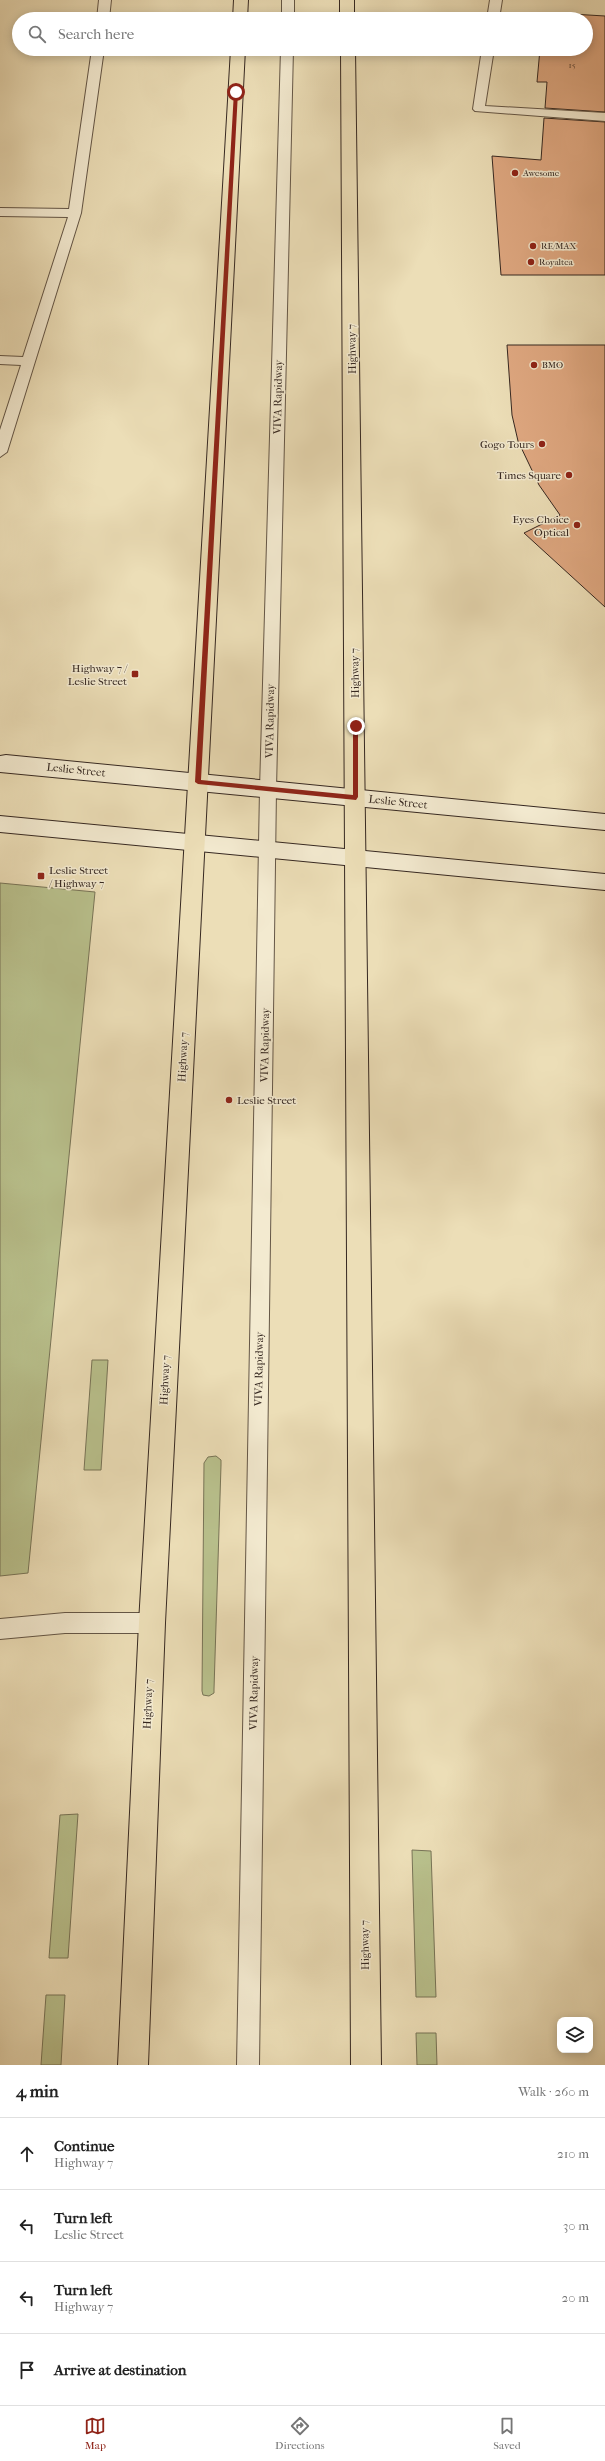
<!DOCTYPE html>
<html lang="en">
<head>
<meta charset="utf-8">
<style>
	:root { --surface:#fff; --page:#f2f2f2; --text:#222; --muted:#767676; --line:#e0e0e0; --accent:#8f2418 }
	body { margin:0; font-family:"IM FELL French Canon",serif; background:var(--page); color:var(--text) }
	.controls { position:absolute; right:12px; bottom:12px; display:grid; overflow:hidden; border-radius:8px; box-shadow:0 2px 10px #0003 }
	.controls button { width:36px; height:36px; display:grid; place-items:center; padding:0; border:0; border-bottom:1px solid var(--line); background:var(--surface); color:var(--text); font:20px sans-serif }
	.stop { position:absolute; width:12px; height:12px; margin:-9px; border:3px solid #8f2418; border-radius:50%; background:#fff }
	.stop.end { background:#8f2418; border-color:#fff; box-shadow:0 1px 4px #0008 }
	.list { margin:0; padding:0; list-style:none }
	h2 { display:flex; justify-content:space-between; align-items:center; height:52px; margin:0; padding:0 16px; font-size:17px }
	h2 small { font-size:13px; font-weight:400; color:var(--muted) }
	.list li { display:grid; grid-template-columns:26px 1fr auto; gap:12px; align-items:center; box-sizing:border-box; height:72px; padding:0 16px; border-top:1px solid var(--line) }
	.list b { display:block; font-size:15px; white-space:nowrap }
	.list p { margin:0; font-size:13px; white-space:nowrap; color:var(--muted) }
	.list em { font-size:13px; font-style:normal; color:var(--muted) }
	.icon { flex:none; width:22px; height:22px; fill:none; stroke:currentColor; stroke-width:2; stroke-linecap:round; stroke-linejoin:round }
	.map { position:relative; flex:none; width:605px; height:2065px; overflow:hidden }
	.search { position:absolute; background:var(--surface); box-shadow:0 2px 10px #0003; left:12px; right:12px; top:12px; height:44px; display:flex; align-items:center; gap:10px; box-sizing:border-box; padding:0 14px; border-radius:22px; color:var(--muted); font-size:15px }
	.sheet { height:340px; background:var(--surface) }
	nav { display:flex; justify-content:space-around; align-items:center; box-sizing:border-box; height:56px; border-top:1px solid var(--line); background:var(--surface); font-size:11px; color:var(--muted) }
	nav a { display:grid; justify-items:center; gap:2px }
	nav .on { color:var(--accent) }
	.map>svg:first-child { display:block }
	.green { fill:#b9c18d; stroke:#787457 }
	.building { fill:#dfa881; stroke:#362821 }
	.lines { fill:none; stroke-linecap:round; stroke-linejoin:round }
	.service-casing { stroke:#645646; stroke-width:2 }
	.secondary-casing { stroke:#362821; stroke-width:2 }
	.primary-casing { stroke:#362821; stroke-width:2 }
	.service { fill:#f3ead0; fill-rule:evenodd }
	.secondary { fill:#f3ead0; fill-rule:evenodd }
	.primary { fill:#ecdeb7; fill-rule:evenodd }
	.route { fill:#8f2418 }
	.poi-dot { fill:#8f2418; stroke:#f3ead0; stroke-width:1.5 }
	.labels { text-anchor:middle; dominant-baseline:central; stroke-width:3; stroke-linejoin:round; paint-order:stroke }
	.number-label { font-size:9px; fill:#604839 }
	.far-poi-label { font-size:9px; fill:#362821; stroke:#f3ead0; text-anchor:start }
	.street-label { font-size:11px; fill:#362821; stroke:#f3ead0 }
	.poi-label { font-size:11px; fill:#362821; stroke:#f3ead0; text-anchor:end }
</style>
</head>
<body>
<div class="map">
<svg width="605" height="2065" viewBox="0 0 605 2065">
	<rect width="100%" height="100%" fill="#ecdeb7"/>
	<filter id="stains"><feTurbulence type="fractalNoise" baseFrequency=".005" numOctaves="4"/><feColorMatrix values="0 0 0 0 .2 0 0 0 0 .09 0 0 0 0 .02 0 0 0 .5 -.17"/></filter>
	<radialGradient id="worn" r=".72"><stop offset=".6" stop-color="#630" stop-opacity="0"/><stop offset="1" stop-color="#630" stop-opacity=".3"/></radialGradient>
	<path class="green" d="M0,883l95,9 -67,681 -28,3z
		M92,1360h16l-7,110h-17z
		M216,1456l5,4v5l-7,224v4l-5,3 -6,-1 -1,-4 2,-228 4,-6z
		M78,1814l-10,144h-19l11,-143z
		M412,1850l19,1 5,146h-20z
		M46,1995h19l-4,70h-20z
		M416,2033h20l1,32h-20z"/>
	<path class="building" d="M555,13l50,3v96l-60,-4 2,-26h-10l3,-33h46v-30h-32z
		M544,118l61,4v153h-104l-9,-119 49,4z
		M507,345h98v262l-81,-74 36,-18 -21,-30 -21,-44 -6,-26z"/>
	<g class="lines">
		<g class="service-casing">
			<path id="service" d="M99,0h12l-2,19h-12z
				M282,0h12v19h-12z
				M490,0h12l-3,19h-12z
				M92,49h12l-23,164 -74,239 -7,5v-27l21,-65 -21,-1v-8l23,1 45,-140 -68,-1v-8l69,1z
				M281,49h12l-17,740 -17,1276h-22l23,-1276z
				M482,49h12l-9,57 120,7v8l-130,-10 -2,-2z
				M65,1613h87l7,3 3,7 -3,7 -7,3h-87l-65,6v-20z"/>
		</g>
		<g class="secondary-casing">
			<path id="secondary" d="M6,755l599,59v16l-605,-58v-16z
				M0,816l605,58v16l-605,-58z"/>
		</g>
		<g class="primary-casing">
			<path id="primary" d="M234,0h14l-1,19h-14z
				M340,0h14v19h-14z
				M231,49h14l-80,1574 -17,442h-30l21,-442z
				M341,49h14l26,2016h-30z"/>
		</g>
		<use href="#service" class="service"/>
		<use href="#secondary" class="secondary"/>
		<use href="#primary" class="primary"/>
	</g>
	<path class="route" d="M234,91l4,1 -37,688 152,15v-69l3,-3 2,3v71l-2,3 -158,-16 -3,-2z"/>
	<g class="poi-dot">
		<circle cx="515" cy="173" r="4"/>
		<circle cx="533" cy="246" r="4"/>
		<circle cx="531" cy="262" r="4"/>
		<circle cx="534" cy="365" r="4"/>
		<circle cx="542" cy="444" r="4"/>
		<circle cx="569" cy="475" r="4"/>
		<circle cx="577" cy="525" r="4"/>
		<rect x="131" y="670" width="8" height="8" rx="2"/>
		<rect x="37" y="872" width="8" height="8" rx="2"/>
		<circle cx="229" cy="1100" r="4"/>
	</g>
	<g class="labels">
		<g class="number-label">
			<text x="572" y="65">15</text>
		</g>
		<g class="far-poi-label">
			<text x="523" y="173">Awesome</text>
			<text x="541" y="246">RE/MAX</text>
			<text x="539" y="262">Royaltea</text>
			<text x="542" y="365">BMO</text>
		</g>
		<g class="street-label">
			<text transform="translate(352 349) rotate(-91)">Highway 7</text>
			<text transform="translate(278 397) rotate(-89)">VIVA Rapidway</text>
			<text transform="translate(355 673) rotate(-91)">Highway 7</text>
			<text transform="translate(270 721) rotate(-89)">VIVA Rapidway</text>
			<text transform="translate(76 770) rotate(6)">Leslie Street</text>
			<text transform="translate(398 802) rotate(6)">Leslie Street</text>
			<text transform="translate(265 1045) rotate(-89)">VIVA Rapidway</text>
			<text transform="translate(183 1057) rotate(-87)">Highway 7</text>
			<text transform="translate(259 1369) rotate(-89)">VIVA Rapidway</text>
			<text transform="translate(165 1380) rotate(-87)">Highway 7</text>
			<text transform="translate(254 1693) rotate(-89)">VIVA Rapidway</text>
			<text transform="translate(148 1704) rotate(-88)">Highway 7</text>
			<text transform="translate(365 1945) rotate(-91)">Highway 7</text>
		</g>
		<g class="poi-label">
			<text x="534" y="444">Gogo Tours</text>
			<text x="561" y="475">Times Square</text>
			<text x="569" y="519">Eyes Choice<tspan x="569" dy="13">Optical</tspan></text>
			<text x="127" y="668">Highway 7 /<tspan x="127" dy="13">Leslie Street</tspan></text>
			<text x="49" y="870" text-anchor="start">Leslie Street<tspan x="49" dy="13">/ Highway 7</tspan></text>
			<text x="237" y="1100" text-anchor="start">Leslie Street</text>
		</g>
	</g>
	<rect width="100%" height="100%" filter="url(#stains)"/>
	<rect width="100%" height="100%" fill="url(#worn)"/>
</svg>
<div class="controls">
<button><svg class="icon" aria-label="layers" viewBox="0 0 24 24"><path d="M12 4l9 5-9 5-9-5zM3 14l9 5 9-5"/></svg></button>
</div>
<div class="stop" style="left:236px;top:92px"></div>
<div class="stop end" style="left:356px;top:726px"></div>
<div class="search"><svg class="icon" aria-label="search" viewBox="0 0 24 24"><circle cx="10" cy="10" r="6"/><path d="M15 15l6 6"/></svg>Search here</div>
</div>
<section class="sheet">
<h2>4 min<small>Walk · 260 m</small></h2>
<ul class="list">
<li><svg class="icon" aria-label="ahead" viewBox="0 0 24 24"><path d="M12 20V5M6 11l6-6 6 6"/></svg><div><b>Continue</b><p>Highway 7</p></div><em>210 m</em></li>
<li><svg class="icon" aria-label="left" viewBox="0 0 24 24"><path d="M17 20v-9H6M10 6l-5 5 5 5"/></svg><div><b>Turn left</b><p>Leslie Street</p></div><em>30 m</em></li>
<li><svg class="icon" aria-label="left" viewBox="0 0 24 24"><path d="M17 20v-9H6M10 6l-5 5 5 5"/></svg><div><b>Turn left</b><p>Highway 7</p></div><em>20 m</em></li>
<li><svg class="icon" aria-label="arrive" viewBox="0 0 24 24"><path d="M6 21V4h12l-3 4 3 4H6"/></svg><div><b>Arrive at destination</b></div></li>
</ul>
</section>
<nav>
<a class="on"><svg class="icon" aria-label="map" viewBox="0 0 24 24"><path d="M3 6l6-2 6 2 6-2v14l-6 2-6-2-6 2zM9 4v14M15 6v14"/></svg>Map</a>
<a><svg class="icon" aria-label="directions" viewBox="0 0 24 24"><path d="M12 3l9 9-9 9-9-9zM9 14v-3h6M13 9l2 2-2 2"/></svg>Directions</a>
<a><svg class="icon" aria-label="saved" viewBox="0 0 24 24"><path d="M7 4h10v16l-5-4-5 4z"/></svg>Saved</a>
</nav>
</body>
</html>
